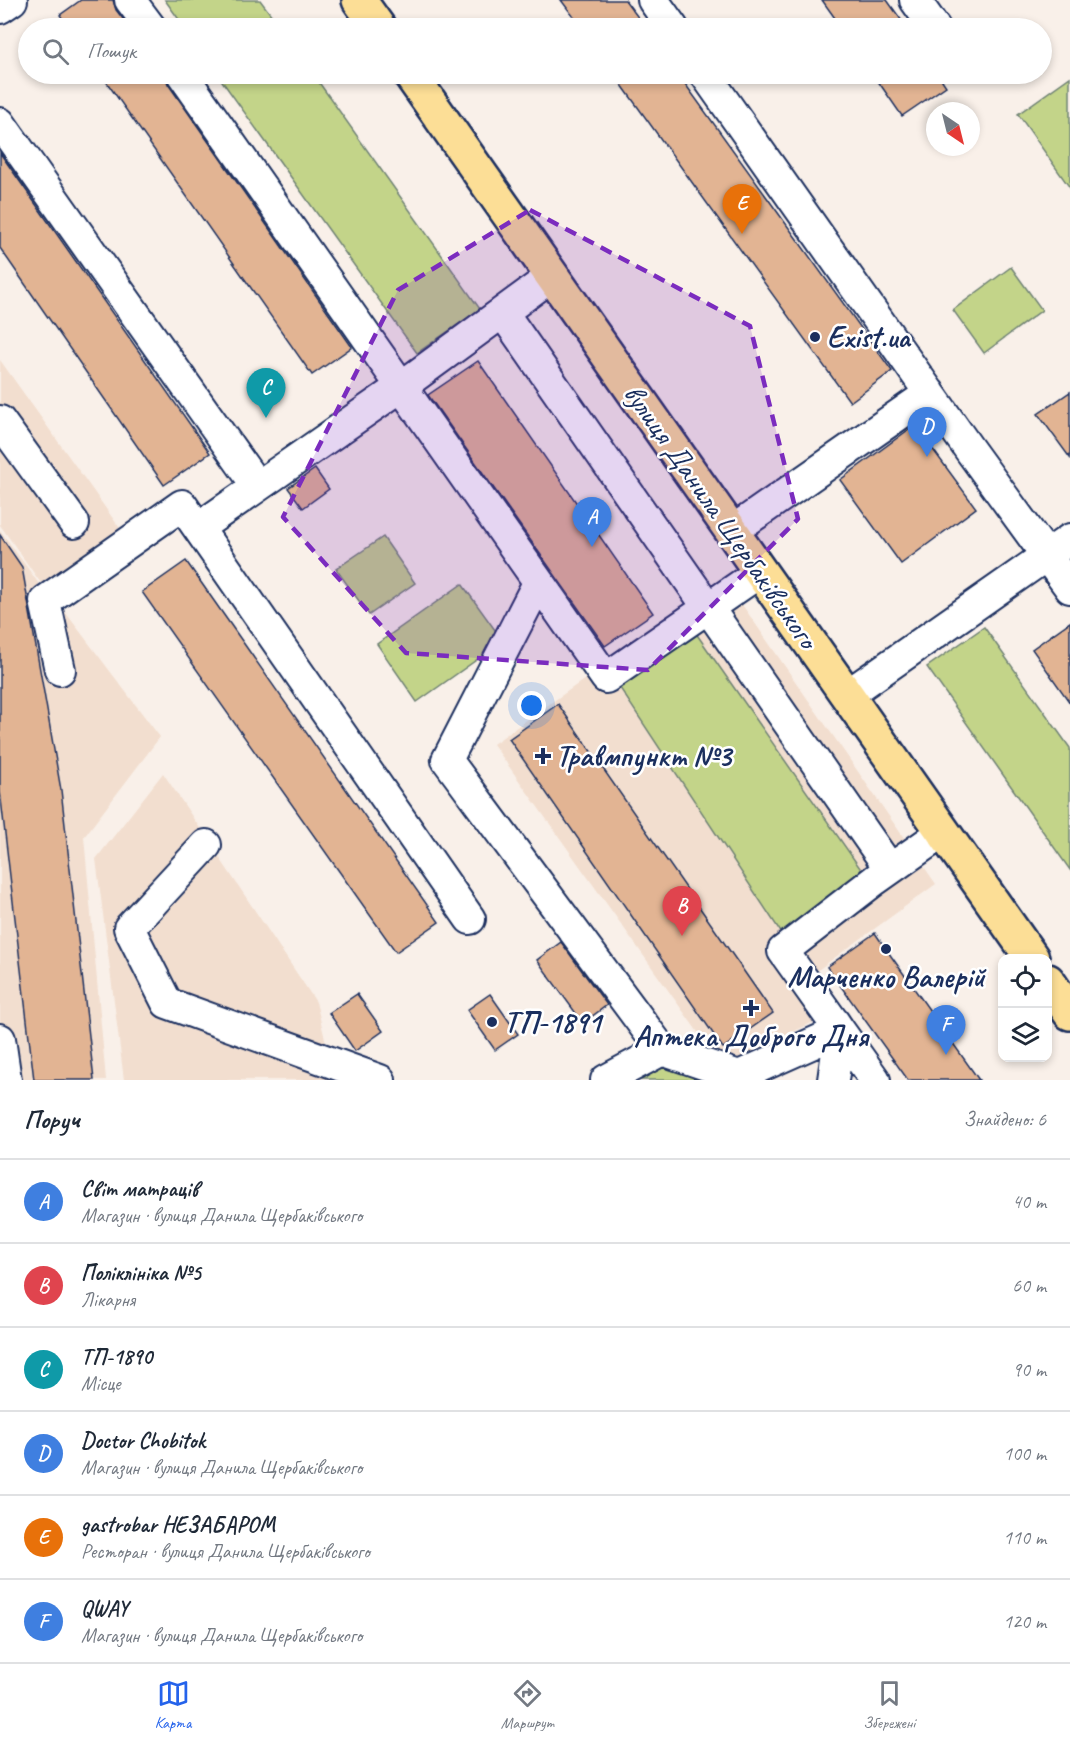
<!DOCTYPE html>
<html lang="uk">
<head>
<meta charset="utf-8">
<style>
	:root { --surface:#fff; --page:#f6f6f7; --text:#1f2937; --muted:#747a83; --line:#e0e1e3; --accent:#2563eb }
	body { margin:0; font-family:Caveat,sans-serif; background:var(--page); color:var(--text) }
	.controls { position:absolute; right:18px; bottom:18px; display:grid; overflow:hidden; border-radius:12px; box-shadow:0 3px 9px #0003 }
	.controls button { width:54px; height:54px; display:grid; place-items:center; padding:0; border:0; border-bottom:2px solid var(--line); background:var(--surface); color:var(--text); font:30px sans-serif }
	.compass { position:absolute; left:926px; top:102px; width:54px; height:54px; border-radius:50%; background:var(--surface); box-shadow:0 3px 9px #0003; rotate:145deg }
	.you { position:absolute; left:532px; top:706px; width:21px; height:21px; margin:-15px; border:4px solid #fff; border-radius:50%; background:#1a73e8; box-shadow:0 0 0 9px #1a73e833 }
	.badge { display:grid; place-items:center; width:39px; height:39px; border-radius:50%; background:var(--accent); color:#fff; font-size:20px; font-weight:700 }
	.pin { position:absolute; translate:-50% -50px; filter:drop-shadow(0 2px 3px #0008) }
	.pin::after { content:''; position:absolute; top:32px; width:21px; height:18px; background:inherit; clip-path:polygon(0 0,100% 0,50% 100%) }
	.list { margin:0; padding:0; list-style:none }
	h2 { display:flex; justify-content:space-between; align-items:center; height:78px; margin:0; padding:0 24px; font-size:26px }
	h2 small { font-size:20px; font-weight:400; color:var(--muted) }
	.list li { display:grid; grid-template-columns:39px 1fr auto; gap:18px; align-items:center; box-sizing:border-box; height:84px; padding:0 24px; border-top:2px solid var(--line) }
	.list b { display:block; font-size:22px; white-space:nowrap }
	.list p { margin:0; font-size:20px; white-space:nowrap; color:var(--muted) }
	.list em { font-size:20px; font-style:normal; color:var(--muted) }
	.icon { flex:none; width:33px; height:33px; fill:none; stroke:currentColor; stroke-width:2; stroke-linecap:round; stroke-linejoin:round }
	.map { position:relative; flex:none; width:1070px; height:1080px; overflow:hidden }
	.search { position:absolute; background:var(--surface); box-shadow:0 3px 9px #0003; left:18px; right:18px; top:18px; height:66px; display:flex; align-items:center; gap:15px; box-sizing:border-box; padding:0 21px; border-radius:33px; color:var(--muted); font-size:22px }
	.sheet { height:582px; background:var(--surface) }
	nav { display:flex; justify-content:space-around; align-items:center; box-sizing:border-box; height:84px; border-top:2px solid var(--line); background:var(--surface); font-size:16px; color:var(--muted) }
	nav a { display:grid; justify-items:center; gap:3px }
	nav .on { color:var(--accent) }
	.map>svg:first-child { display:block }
	.built { fill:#f2decf }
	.green { fill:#c3d489; stroke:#6f8274; stroke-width:1.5 }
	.building { fill:#e2b493; stroke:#1b2f5e; stroke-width:1.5 }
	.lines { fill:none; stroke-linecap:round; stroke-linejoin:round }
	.minor-casing { stroke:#1b2f5e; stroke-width:34 }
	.major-casing { stroke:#1b2f5e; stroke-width:38 }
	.minor { stroke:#fff; stroke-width:30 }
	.major { stroke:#fcde96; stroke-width:33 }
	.marked { fill:#7b2cbf; fill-opacity:0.2; stroke:#7b2cbf; stroke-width:4.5; stroke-dasharray:12 8; stroke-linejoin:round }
	.poi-dot { fill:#1b2f5e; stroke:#fff; stroke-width:2 }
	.labels { text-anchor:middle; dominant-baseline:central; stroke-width:5; stroke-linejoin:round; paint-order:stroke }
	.poi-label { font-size:30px; font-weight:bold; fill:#1b2f5e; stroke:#fff; text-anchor:start }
	.street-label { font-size:30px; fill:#1b2f5e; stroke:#fff }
</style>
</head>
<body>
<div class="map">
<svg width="1070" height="1080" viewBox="0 0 1070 1080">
	<rect width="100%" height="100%" fill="#f9f0e9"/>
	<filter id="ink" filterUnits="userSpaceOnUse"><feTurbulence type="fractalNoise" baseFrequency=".0167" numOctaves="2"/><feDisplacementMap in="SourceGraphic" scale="12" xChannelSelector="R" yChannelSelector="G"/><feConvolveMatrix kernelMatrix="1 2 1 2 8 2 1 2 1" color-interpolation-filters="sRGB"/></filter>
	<g filter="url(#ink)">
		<path class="built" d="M0,360l124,174 -79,55 -45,-64z
			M0,530l42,58 11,8 107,141 -76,100 22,243h-106z
			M725,580l211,304 -136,99 24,34 -102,49 -229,-322z
			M163,773l153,229 19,78h-211l-28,-221z"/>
		<path class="green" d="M165,0h95l21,28h-96z
			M217,74h96l167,235 -63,44z
			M1070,77v111l-52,-74z
			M1011,267l31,43 -58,43 -31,-43z
			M383,537l32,46 -46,32 -33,-46z
			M462,584l41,57 -86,61 -40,-58z
			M984,627l86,121v122l-143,-203z
			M693,629l174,249 -81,62 -170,-258z
			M660,1063l60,17h-92z"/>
		<path class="building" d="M81,0h32l3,10 14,18h-61l-9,-13z
			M561,0h64l21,28h-64z
			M822,0h65l20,28h-65z
			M101,74h64l3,10 184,263 -40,28z
			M614,74h64l214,297 -42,31z
			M873,74h65l8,12 -44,30z
			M0,153l210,300 -46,32 -164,-237z
			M478,361l175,252 -48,33 -177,-251z
			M1070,392v66l-32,-44z
			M915,425l61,83 -75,56 -61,-84z
			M315,469l14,20 -26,19 -15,-20z
			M0,535l22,32 39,223 33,290h-60l-34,-289z
			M186,561l253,361 -43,30 -254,-360z
			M1070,622v81l-38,-54z
			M558,704l215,309 -50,35 -214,-309z
			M875,933l11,16 93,131h-71l-81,-113z
			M561,942l46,63 -24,18 -46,-63z
			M357,994l26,37 -28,20 -26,-38z
			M490,994l28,40 -23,16 -28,-40z"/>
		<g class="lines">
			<g class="minor-casing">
				<path id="minor" d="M130,0l21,28
					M653,0l20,28
					M915,0l20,28
					M0,8l12,-8
					M182,74l424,604 154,-106
					M705,74l264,375 101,139
					M0,123l257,363
					M503,313l387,556
					M0,421l74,102
					M198,528l204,-142 150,-110
					M732,531l198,-138
					M538,583l-91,177 215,290 77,26 101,-45
					M60,670l-15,-69 137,-96 288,414
					M847,695l223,-156
					M206,845l-77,83 38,75 213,77
					M783,951l92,-71 68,-48
					M783,951l92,129
					M0,1039l6,41
					M606,1080l56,-30
					M833,1080l7,-49 -6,-9"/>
			</g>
			<g class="major-casing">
				<path id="major" d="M359,0l20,28
					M410,74l622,884
					M1048,981l22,32"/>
			</g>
			<use href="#minor" class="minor"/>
			<use href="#major" class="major"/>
		</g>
	</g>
	<path class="marked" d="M530,210l220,116 48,193 -150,151 -242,-17 -123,-136 115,-227z"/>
	<g class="poi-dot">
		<circle cx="815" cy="337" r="6"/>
		<path d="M540 747h6v6h6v6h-6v6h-6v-6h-6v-6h6z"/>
		<circle cx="886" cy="949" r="6"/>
		<path d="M748 999h6v6h6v6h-6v6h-6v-6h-6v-6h6z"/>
		<circle cx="492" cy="1022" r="6"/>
	</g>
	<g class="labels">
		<g class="poi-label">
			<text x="827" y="337">Exist.ua</text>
			<text x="556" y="756">Травмпункт №3</text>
			<text x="886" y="977" text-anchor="middle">Марченко Валерій</text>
			<text x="504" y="1022">ТП-1891</text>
			<text x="751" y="1036" text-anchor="middle">Аптека Доброго Дня</text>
		</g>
		<g class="street-label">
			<text transform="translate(721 516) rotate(55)">вулиця Данила Щербаківського</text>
		</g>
	</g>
</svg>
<div class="controls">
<button><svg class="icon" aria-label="locate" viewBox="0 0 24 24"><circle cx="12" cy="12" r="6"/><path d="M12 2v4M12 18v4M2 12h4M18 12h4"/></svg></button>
<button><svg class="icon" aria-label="layers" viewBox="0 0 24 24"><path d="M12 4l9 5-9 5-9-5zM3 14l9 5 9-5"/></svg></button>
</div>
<svg class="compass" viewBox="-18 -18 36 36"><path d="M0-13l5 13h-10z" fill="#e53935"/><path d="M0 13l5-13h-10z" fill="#747a83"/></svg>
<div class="you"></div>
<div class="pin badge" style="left:592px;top:547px;background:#3f7fe0">A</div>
<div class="pin badge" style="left:682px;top:936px;background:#e0444e">B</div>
<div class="pin badge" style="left:266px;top:418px;background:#0f9aa8">C</div>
<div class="pin badge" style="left:927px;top:457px;background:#3f7fe0">D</div>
<div class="pin badge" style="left:742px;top:234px;background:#e8710a">E</div>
<div class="pin badge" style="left:946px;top:1055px;background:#3f7fe0">F</div>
<div class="search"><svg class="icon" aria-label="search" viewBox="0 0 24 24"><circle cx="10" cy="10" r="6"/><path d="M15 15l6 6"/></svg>Пошук</div>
</div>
<section class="sheet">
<h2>Поруч<small>Знайдено: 6</small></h2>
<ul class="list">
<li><span class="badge" style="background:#3f7fe0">A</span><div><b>Світ матраців</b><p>Магазин · вулиця Данила Щербаківського</p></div><em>40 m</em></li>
<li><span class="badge" style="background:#e0444e">B</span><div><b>Поліклініка №5</b><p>Лікарня</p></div><em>60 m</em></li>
<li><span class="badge" style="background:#0f9aa8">C</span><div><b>ТП-1890</b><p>Місце</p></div><em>90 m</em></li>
<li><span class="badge" style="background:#3f7fe0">D</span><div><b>Doctor Chobitok</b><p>Магазин · вулиця Данила Щербаківського</p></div><em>100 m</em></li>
<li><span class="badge" style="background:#e8710a">E</span><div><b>gastrobar НЕЗАБАРОМ</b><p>Ресторан · вулиця Данила Щербаківського</p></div><em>110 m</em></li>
<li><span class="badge" style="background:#3f7fe0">F</span><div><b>QWAY</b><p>Магазин · вулиця Данила Щербаківського</p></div><em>120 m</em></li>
</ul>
</section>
<nav>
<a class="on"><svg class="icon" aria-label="map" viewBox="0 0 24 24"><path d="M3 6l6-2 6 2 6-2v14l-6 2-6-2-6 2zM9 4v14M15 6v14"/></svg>Карта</a>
<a><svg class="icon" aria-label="directions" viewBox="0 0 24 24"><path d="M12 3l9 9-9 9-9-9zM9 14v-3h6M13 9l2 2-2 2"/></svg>Маршрут</a>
<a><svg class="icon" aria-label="saved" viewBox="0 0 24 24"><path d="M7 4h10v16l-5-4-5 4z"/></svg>Збережені</a>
</nav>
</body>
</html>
